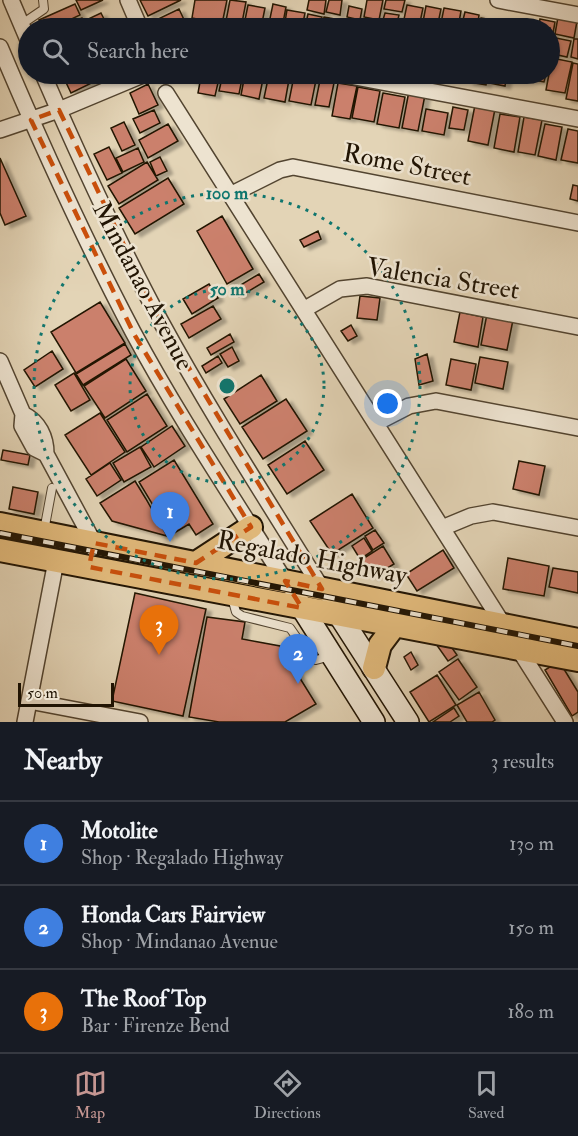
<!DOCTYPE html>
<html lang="en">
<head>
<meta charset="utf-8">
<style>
	:root { --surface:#171b24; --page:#20242c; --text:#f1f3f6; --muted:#9ea1a6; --line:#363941; --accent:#c59692 }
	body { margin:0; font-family:"IM FELL Double Pica",serif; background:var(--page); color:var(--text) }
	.scale { position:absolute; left:18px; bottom:15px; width:96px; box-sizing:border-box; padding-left:6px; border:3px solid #211403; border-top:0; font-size:16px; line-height:21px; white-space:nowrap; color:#211403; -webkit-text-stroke:4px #ede3d0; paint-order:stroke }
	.you { position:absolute; left:388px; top:404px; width:21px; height:21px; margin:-15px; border:4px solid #fff; border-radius:50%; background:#1a73e8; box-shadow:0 0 0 9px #1a73e833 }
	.badge { display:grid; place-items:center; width:39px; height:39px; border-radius:50%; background:var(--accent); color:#fff; font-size:20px; font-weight:700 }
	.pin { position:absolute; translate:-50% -50px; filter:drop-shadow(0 2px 3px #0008) }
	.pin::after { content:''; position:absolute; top:32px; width:21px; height:18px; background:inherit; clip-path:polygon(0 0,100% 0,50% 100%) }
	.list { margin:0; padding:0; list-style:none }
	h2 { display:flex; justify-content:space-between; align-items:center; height:78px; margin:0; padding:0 24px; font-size:26px }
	h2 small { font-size:20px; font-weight:400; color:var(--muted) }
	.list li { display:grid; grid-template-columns:39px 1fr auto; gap:18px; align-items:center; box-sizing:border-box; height:84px; padding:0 24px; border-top:2px solid var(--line) }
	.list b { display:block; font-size:22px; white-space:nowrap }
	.list p { margin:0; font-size:20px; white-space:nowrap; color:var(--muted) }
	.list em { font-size:20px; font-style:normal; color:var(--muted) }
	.icon { flex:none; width:33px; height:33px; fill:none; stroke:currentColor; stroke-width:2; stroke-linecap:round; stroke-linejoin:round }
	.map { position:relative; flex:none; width:578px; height:722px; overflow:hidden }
	.search { position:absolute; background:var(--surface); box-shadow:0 2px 4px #0004; left:18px; right:18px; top:18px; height:66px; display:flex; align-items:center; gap:15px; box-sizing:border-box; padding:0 21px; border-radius:33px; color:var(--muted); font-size:22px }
	.sheet { height:330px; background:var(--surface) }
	nav { display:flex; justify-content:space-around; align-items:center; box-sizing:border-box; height:84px; border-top:2px solid var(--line); background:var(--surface); font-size:16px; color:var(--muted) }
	nav a { display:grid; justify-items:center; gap:3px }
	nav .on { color:var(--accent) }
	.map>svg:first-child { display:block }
	.building { fill:#cb806c; stroke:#211403; stroke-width:1.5; filter:url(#shadow) }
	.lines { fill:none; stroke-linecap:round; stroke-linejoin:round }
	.lane-casing { stroke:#524430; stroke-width:10 }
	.street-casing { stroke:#524430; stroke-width:18 }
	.secondary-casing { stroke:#211403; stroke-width:24 }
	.primary-casing { stroke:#211403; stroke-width:26 }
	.lane { stroke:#ede3d0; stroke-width:8 }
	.street { stroke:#ede3d0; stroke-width:15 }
	.secondary { stroke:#ede3d0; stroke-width:21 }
	.primary { stroke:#e2ba7b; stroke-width:22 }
	.rail-casing { stroke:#211403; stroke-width:6 }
	.rail { stroke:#ede3d0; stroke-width:4; stroke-dasharray:11; stroke-linecap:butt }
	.marked { fill:none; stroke:#ca4f0b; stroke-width:4.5; stroke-dasharray:12 8; stroke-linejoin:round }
	.ring { fill:none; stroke:#0f766e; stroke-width:3; stroke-dasharray:3 6 }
	.labels { text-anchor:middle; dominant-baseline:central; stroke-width:5; stroke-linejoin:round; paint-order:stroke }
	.street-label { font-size:26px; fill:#211403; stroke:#ede3d0 }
	.centre { fill:#0f766e; stroke:#ede3d0; stroke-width:3 }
	.ring-label { font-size:18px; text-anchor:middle; font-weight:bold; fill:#0f766e; stroke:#ede3d0; stroke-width:5; stroke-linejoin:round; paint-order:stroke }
</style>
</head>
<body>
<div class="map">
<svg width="578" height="722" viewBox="0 0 578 722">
	<defs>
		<filter id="shadow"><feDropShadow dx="5.5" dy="3" stdDeviation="1.5" flood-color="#0004"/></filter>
	</defs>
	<rect width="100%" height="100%" fill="#e3d4b6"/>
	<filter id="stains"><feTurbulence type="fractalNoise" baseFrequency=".00333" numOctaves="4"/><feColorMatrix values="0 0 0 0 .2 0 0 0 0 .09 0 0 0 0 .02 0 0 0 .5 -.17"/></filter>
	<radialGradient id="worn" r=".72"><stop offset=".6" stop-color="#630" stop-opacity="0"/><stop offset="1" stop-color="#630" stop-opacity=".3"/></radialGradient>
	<path class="building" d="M76,0h27l-22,10z
		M140,0h41l-33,16z
		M195,0h32l-5,24 -30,-6z
		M230,0l16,2 -5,26 -16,-2z
		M309,0h17l-2,14 -17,-4z
		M329,0h13l-2,15 -14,-3z
		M367,0h16l-4,20 -15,-3z
		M386,0h19l-3,12 -18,-3z
		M75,4l5,11 -27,13h-11l-3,-8z
		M273,4l13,3 -4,21h-14z
		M248,5l17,3 -4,20 -17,-3z
		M407,5l16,3 -4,19 -16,-3z
		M349,6l13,3 -2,11 -13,-3z
		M426,6l15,3 -4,19 -15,-1z
		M444,8l17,3 -3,17h-18z
		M179,9l8,17 -27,2 -4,-8z
		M287,10l18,3 -3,15h-18z
		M465,12l14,3 -2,13h-16z
		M101,13l5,10 -16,5 -4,-8z
		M385,13l14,2 -2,8 -14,-3z
		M308,14l14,3 -3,11h-14z
		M324,17l17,3 -2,8h-18z
		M558,17l19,4 -3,17 -19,-4z
		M82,18l5,10h-28z
		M481,18l18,3 -1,7h-19z
		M540,19l15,3 -5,28v-22h-12z
		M343,20l17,3 -1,5h-18z
		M519,21l16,3 -1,4h-16z
		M556,38l15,3 -4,16 -14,-3z
		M574,39h4v20l-7,-2z
		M552,58l20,4 -7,31 -19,-3z
		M573,63l5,1v37l-12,-2z
		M62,74h43l1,2 -35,17z
		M191,74h29l-5,22 -17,-3 2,-11 -10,-2z
		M223,74h20l-4,20 -20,-3z
		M245,74h19l-5,25 -18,-4z
		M269,74h21l-5,28 -21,-4z
		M470,74h18l-2,11 -18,-3z
		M491,74h16l-2,12 -16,-3z
		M530,74h16l-2,8 -16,-3z
		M294,76l22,4 -5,25 -22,-4z
		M320,80l14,3 -5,24 -14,-2z
		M338,83l19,3 -7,33 -18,-3z
		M148,84l10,21 -19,9 -9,-21z
		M358,87l22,4 -6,31 -22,-4z
		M409,91l16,4 -7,36 -16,-3z
		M383,93l22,4 -6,31 -22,-4z
		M475,105l20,4 -7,36 -20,-4z
		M453,107l15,3 -4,20 -15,-2z
		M426,109l22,4 -4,22 -22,-4z
		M154,110l6,13 -20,10 -7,-14z
		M500,114l20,3 -6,35 -20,-4z
		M524,117l18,3 -7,35 -17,-3z
		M124,122l11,23 -13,6 -11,-23z
		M168,124l10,17 -30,17 -9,-18z
		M545,124l17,3 -6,33 -18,-4z
		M568,129l10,2v32l-17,-3z
		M109,147l13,26 -15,7 -13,-26z
		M138,148l6,14 -21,10 -7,-14z
		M160,157l7,14 -11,5 -6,-14z
		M0,158l26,58 -21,9 -5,-12z
		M147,162l11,18 -39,24 -11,-18z
		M168,178l16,26 -49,30 -16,-26z
		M573,185l5,1v15l-8,-2z
		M222,216l31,53 -26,15 -30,-53z
		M318,231l3,8 -17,8 -4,-7z
		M259,274l5,8 -25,15 -5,-8z
		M209,284l9,14 -26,16 -9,-15z
		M360,296l20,2 -3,22 -20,-2z
		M100,302l25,41 -49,30 -25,-41z
		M213,306l8,13 -32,19 -8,-14z
		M460,312l23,5 -5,30 -24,-5z
		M487,314l26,6 -6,30 -26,-5z
		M351,325l6,11 -9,5 -7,-10z
		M230,334l4,8 -23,13 -4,-7z
		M125,344l6,11 -48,30 -7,-11z
		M232,347l7,14 -11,6 -8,-13z
		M52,351l11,18 -28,18 -11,-17z
		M427,354l6,27 -14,4 -4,-26z
		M218,356l4,7 -16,10 -4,-7z
		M480,357l28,5 -5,27 -28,-6z
		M126,359l20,32 -41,27 -21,-32z
		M451,359l25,5 -5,26 -25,-5z
		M74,373l16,27 -19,11 -16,-26z
		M261,375l16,26 -37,23 -16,-25z
		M147,394l20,32 -40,26 -20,-32z
		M286,399l21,32 -44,28 -21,-32z
		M100,413l25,39 -34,23 -26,-40z
		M172,426l13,20 -31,21 -13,-20z
		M305,441l19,29 -37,24 -19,-29z
		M140,447l11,20 -27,15 -11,-19z
		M3,450l27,5 -2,10 -27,-5z
		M174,460l39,64 -17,11 -7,-11 -18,11 -32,-53z
		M519,461l26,5 -6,29 -26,-6z
		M110,463l11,17 -24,16 -11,-17z
		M135,481l11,18 21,37 -55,-15 -12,-18z
		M13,487l25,5 -4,22 -25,-5z
		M352,494l21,34 -41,26 -22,-33z
		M375,530l9,13 -11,7 -8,-14z
		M364,538l8,13 -12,8 -8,-13z
		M383,546l11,18 -21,13 -12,-17z
		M443,550l11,18 -37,23 -11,-17z
		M508,558l41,8 -5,30 -41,-7z
		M553,568l25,4v21l-29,-6z
		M135,593l71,16 -23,107 -71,-15z
		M207,617l38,5 -3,17 38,7 36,58 -31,18h-66l-30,-5z
		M445,638l12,17 -9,6 -12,-17z
		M411,652l7,13 -7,5 -7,-13z
		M458,659l19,28 -18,13 -20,-28z
		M559,661l19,31v20l-6,4 -27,-46z
		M437,675l19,30 -27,17 -19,-30z
		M479,692l16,28 -3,2h-25l-10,-17z
		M454,708l5,8 -9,6h-17z"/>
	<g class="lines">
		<g class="lane-casing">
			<path id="lane" d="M22,24l22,-15 -1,-9
				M44,531l8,-43
				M232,598l4,14 6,4 48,12 21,30 5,2 15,-4"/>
		</g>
		<g class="street-casing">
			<path id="street" d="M11,0l17,40
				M128,0l12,28
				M498,0l80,15
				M0,47c41,97 84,192 133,285 46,86 101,167 152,249
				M43,74c36,83 74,166 117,246 50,92 107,180 162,269
				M339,74l239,45
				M166,93l399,629
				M0,130l59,-20 86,-36
				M232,194l48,-24 13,-3 285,56
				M305,309l35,-20 27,-3 211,41
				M0,361l23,53 -1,12 12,22 12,6
				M23,414c16,8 23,23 23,40l48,89 -1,5
				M376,423l33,-17 27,-5 142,27
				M442,528l29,-12 22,-4 85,16
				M29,701l111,21
				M25,722l31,-161"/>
		</g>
		<g class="secondary-casing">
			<path id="secondary" d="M295,597l79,125
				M332,604l76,118"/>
		</g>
		<g class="primary-casing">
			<path id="primary" d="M0,524l578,116
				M0,550l578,110
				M196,563l55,-36
				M374,668l6,-23 15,-20"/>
		</g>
		<use href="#lane" class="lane"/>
		<use href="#street" class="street"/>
		<use href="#secondary" class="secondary"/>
		<use href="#primary" class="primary"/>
		<g class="rail-casing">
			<path id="rail" d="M0,533l578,113"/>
		</g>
		<use href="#rail" class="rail"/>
	</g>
	<path class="marked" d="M59,110l101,210 162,269 -37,-8 17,27 -213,-41 5,-24 102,20 55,-36 -117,-193 -103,-214z"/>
	<g class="ring">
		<circle cx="227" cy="386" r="97"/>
		<circle cx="227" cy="386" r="193"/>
	</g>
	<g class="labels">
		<g class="street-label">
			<text transform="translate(407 165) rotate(11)">Rome Street</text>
			<text transform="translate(443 279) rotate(9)">Valencia Street</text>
			<text transform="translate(143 286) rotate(62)">Mindanao Avenue</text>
			<text transform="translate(312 558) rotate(11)">Regalado Highway</text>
		</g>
	</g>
	<circle cx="227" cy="386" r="9" class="centre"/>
	<g class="ring-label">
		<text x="227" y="199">100 m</text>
		<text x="227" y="295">50 m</text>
	</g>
	<rect width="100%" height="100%" filter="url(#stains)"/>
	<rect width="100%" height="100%" fill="url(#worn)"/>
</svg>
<div class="scale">50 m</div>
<div class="you"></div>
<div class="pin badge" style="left:170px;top:542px;background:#3f7fe0">1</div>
<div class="pin badge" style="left:298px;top:684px;background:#3f7fe0">2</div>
<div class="pin badge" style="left:159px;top:655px;background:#e8710a">3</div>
<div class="search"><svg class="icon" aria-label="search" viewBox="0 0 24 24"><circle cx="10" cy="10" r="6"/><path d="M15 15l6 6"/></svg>Search here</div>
</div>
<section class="sheet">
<h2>Nearby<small>3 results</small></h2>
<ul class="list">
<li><span class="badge" style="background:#3f7fe0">1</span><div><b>Motolite</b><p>Shop · Regalado Highway</p></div><em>130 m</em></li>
<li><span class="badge" style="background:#3f7fe0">2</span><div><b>Honda Cars Fairview</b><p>Shop · Mindanao Avenue</p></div><em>150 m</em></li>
<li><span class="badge" style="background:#e8710a">3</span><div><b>The Roof Top</b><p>Bar · Firenze Bend</p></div><em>180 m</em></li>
</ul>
</section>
<nav>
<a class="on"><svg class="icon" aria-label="map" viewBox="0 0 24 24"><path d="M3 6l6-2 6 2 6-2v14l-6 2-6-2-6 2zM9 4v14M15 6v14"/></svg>Map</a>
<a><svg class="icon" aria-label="directions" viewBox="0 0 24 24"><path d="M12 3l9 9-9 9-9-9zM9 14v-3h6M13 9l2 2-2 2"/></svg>Directions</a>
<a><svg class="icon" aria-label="saved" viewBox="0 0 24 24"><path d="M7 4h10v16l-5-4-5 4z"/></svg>Saved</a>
</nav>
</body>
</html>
